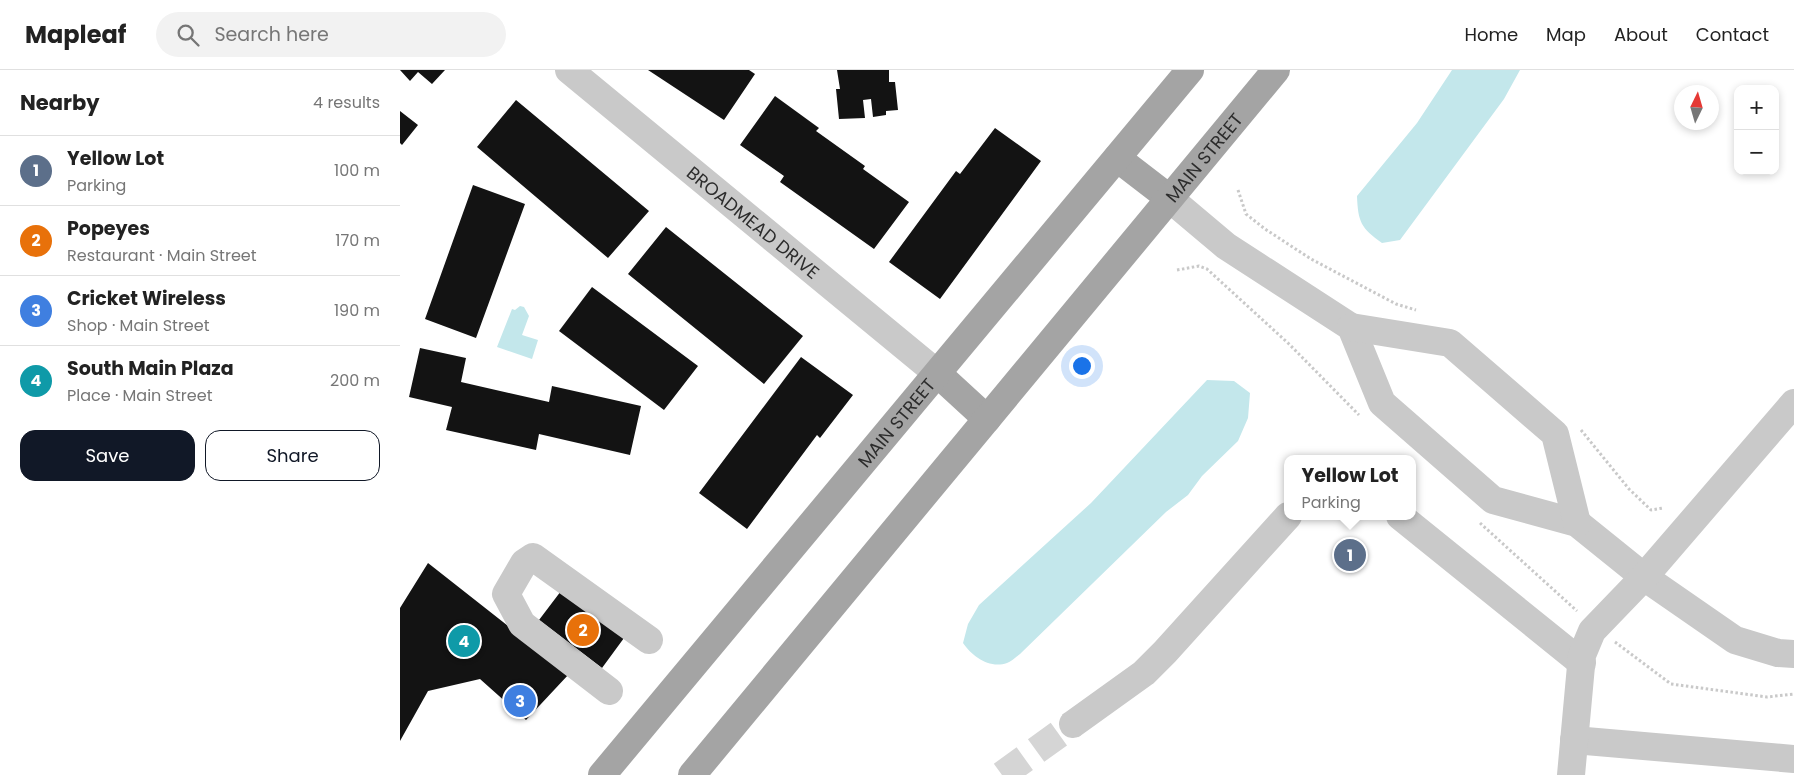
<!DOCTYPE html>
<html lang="en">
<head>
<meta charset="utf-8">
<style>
	:root { --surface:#fff; --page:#f2f2f2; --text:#222; --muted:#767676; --line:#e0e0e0; --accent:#111827 }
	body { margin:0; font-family:Poppins,sans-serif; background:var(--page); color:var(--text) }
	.controls { position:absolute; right:15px; top:15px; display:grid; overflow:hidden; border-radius:10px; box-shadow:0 2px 8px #0003 }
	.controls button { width:45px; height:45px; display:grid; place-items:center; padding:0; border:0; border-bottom:1px solid var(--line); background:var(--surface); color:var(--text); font:25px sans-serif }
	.compass { position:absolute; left:1274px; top:15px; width:45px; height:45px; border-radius:50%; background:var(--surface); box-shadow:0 2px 8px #0003; rotate:5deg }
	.you { position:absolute; left:681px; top:295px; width:18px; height:18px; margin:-12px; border:4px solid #fff; border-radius:50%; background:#1a73e8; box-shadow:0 0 0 8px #1a73e833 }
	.badge { display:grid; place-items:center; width:32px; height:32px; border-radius:50%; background:var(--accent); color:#fff; font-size:16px; font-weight:700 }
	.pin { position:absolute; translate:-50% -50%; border:2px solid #fff; box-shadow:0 1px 5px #0006 }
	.popup { position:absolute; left:884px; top:385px; width:132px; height:65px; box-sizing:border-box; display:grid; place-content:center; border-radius:10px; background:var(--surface); filter:drop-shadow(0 1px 4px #0005); font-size:16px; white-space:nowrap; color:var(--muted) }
	.popup b { font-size:19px; color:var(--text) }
	.popup::after { content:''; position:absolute; left:50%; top:100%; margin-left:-10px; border:10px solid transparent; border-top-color:var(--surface) }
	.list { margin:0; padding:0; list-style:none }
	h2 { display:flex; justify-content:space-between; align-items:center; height:65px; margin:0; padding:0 20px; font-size:21px }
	h2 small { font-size:16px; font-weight:400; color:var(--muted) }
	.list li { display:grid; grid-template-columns:32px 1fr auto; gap:15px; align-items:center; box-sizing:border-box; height:70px; padding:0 20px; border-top:1px solid var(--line) }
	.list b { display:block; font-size:19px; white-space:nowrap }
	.list p { margin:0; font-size:16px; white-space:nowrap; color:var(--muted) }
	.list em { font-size:16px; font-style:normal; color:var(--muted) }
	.actions { display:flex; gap:10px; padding:15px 20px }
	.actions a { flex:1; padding:11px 0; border:1px solid var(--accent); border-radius:15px; text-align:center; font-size:18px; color:var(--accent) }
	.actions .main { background:var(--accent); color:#fff }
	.icon { flex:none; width:28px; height:28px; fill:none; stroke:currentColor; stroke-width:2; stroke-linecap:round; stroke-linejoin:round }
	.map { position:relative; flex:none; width:1394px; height:705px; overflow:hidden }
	header { display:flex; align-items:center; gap:30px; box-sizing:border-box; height:70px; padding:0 25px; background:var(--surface); border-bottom:1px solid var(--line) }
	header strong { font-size:24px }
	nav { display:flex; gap:28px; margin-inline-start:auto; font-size:18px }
	.search { width:350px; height:45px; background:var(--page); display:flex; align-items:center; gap:12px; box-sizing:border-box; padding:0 18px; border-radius:28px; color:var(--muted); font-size:19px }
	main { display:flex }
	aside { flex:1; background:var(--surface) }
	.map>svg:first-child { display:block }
	.water { fill:#c3e7eb }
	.building { fill:#131313 }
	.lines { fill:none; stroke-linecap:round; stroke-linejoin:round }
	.minor-tunnel { stroke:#d5d5d5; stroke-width:28; stroke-dasharray:28 14; stroke-linecap:butt }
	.path { stroke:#c9c9c9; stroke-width:3; stroke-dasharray:2.5 2.5; stroke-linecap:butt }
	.minor { stroke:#c9c9c9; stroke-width:28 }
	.major { stroke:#a4a4a4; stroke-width:28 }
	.labels { text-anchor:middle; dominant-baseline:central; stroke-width:5; stroke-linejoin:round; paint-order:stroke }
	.street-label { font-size:18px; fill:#2c2c2c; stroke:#fff }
</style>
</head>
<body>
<header>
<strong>Mapleaf</strong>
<div class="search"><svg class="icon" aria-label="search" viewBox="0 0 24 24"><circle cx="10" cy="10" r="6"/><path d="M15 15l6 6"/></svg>Search here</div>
<nav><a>Home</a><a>Map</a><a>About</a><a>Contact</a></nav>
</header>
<main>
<aside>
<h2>Nearby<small>4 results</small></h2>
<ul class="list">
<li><span class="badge" style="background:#5c6f8a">1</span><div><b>Yellow Lot</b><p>Parking</p></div><em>100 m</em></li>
<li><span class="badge" style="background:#e8710a">2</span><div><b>Popeyes</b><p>Restaurant · Main Street</p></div><em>170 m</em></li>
<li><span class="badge" style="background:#3f7fe0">3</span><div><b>Cricket Wireless</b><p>Shop · Main Street</p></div><em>190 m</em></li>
<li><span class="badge" style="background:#0f9aa8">4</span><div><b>South Main Plaza</b><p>Place · Main Street</p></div><em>200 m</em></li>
</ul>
<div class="actions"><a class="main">Save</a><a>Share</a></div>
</aside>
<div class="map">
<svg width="1394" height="705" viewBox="0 0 1394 705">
	<rect width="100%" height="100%" fill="#fff"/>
	<path class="water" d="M1052,0h68l-16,29 -104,141 -18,3c-21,-15 -24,-21 -25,-47l60,-73z
		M120,236l4,1 5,9 -7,19 16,5 -6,19 -35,-12 15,-38 3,1z
		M807,310l27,1 16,12 -2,25 -10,23 -36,35 -14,19 -22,17 -146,142c-4,3 -9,8 -13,9 -18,6 -35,-7 -44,-20l5,-19 11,-19 112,-102z"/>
	<path class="building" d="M0,0h45l-13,14 -14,-12 -8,9z
		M248,0h101l6,4 -31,46z
		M437,0h52v12h6l3,28 -12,1v4l-13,2 -2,-18 -8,1 2,18 -26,1 -3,-30h4z
		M375,26l44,32 -3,3 49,35 -2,3 46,33 -35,47 -94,-67 4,-6 -44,-31z
		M116,30l133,111 -41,47 -131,-111z
		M0,41l18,14 -16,20 -2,-2z
		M595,58l46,33 -101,138 -51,-37 67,-91 4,3z
		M73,115l52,19 -49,134 -51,-19z
		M266,157l137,109 -39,48 -136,-110z
		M192,217l106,79 -34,44 -105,-79z
		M20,278l46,10 -5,24 88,20 3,-16 89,20 -11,49 -91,-21 -3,16 -90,-20 6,-23 -43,-10z
		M401,287l52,38 -33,43 -3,-3 -70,94 -48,-36z
		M28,493l141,111 -43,46 -46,-41 -52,12 -28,50v-133z
		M161,521l63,47 -22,30 -63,-48z"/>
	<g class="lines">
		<path class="minor-tunnel" d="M602,705l71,-51"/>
		<path class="path" d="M838,120l8,24 19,15 46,30 85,45 20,6
			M777,200l22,-4 8,3 82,75 70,71
			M1181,360l48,59 22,21 12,-2
			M1080,453l97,88
			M1215,572l56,42 96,13 27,-3"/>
		<g class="minor">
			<path id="s1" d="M169,0l369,304"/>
			<path d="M769,128l57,48 125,81 31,76 111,97 84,23 67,54 91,63 43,13 16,1"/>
			<path d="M951,257l99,16 105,91 22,89"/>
			<path d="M1000,446l182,147"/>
			<path d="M209,621l-87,-67 -16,-30 18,-31 9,-6 116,83"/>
			<path d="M673,654l71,-51 21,-21 123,-136"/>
			<path d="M1174,670l220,19"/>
			<path d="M1171,705l11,-120 10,-24 52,-54 150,-174"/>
		</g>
		<g class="major">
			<path d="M717,88l52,40"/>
			<path d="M538,304l49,45"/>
			<path id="s2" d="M202,705l588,-705"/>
			<path id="s3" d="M292,705l584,-705"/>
		</g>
	</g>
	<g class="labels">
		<g class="street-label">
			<text stroke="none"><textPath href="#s3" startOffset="802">MAIN STREET</textPath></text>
			<text stroke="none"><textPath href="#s1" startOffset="239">BROADMEAD DRIVE</textPath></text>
			<text stroke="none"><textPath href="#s2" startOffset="459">MAIN STREET</textPath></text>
		</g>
	</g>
</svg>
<div class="controls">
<button>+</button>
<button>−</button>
</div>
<svg class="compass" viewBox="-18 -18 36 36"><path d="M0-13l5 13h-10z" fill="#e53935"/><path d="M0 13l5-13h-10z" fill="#767676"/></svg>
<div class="you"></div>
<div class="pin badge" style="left:950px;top:485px;background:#5c6f8a">1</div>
<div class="popup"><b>Yellow Lot</b>Parking</div>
<div class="pin badge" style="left:183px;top:560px;background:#e8710a">2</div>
<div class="pin badge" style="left:120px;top:631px;background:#3f7fe0">3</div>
<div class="pin badge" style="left:64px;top:571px;background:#0f9aa8">4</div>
</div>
</main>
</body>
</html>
